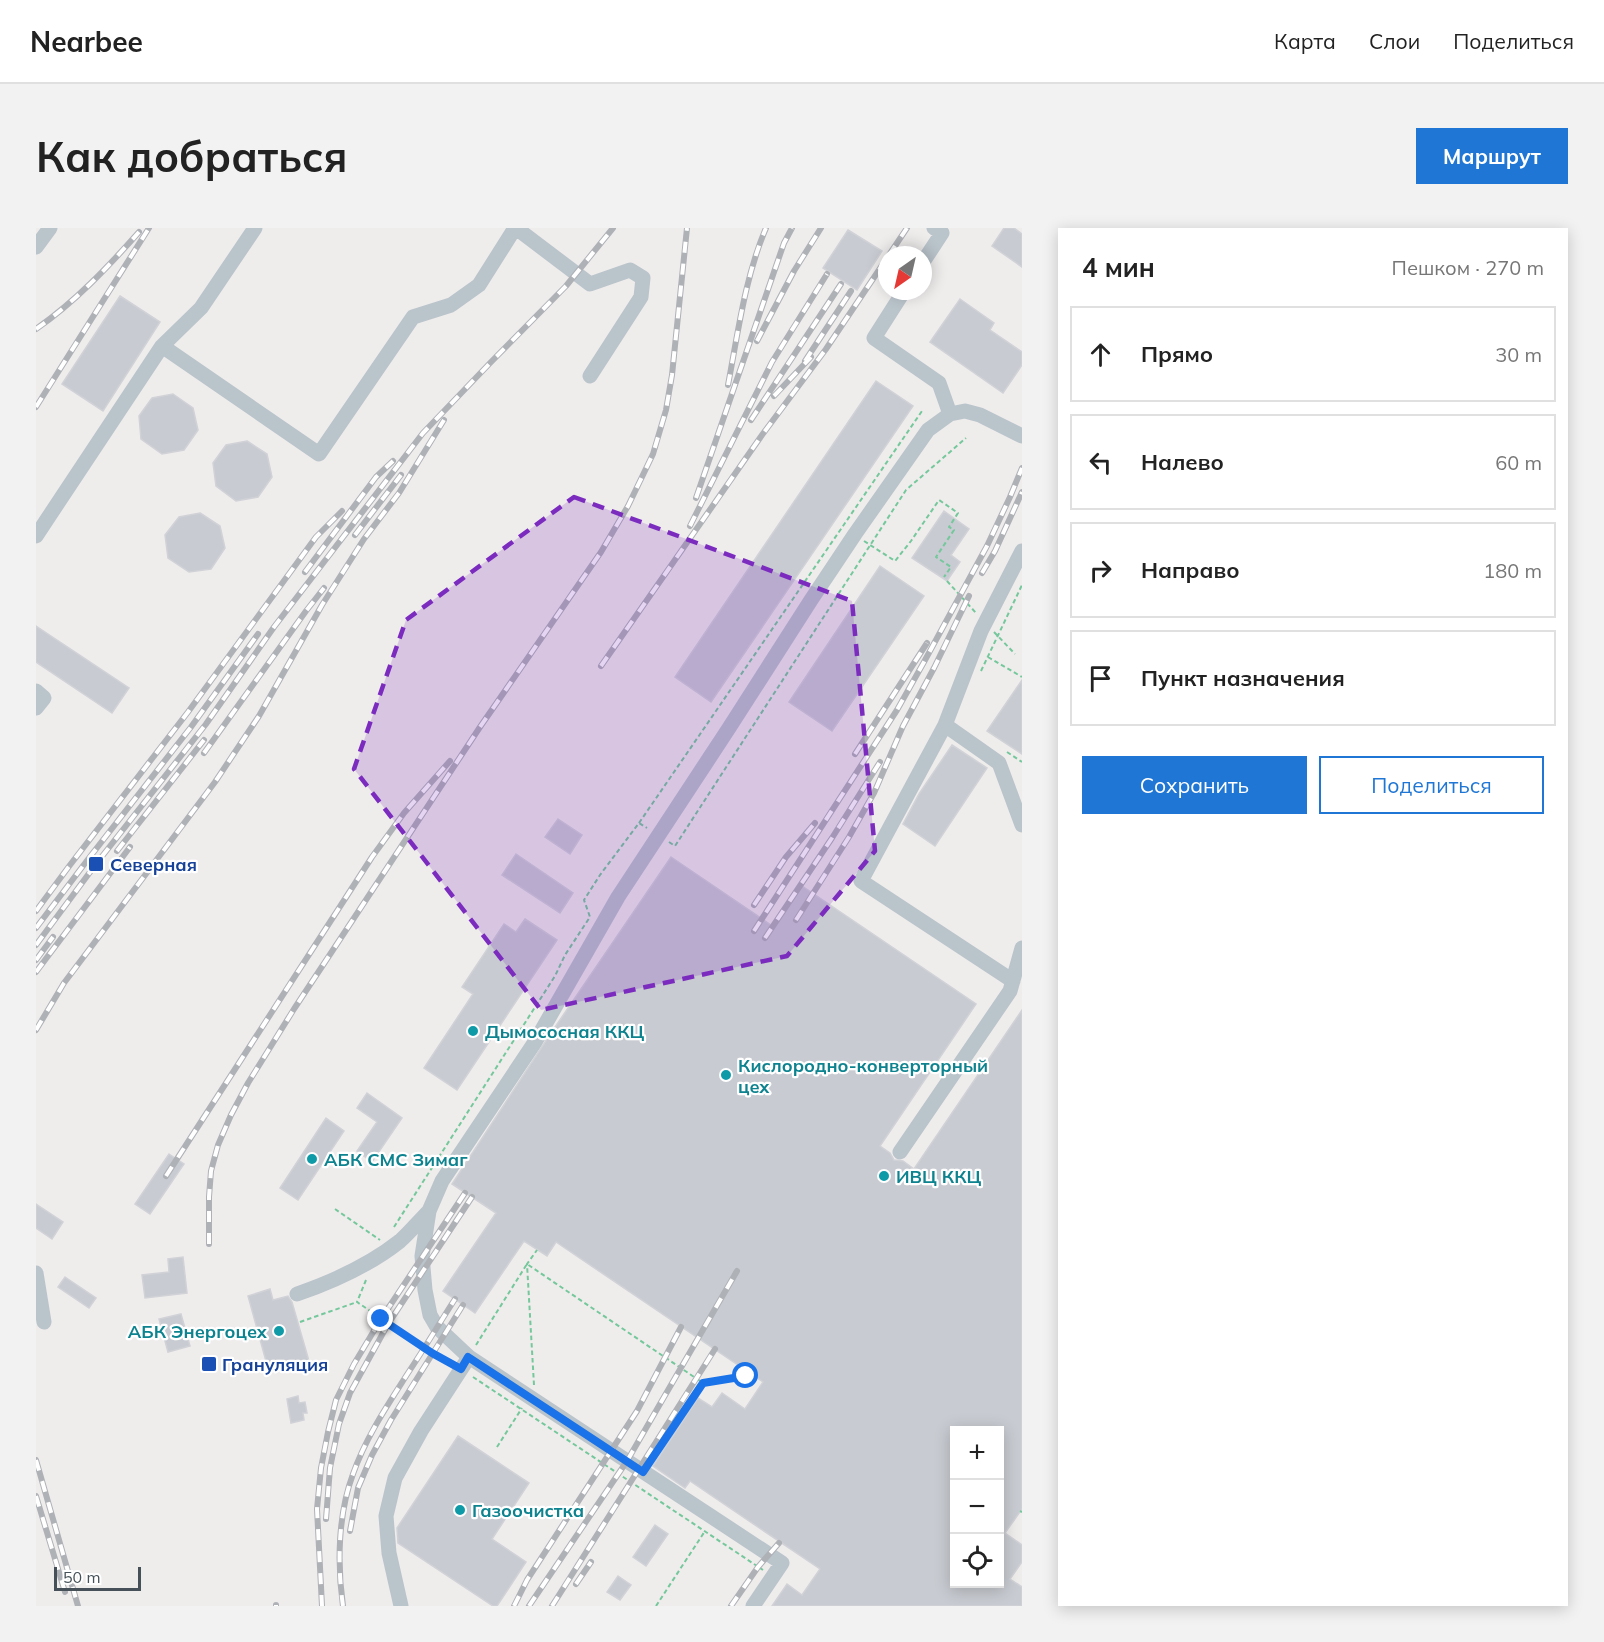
<!DOCTYPE html>
<html lang="ru">
<head>
<meta charset="utf-8">
<style>
	:root { --surface:#fff; --page:#f2f2f2; --text:#222; --muted:#767676; --line:#e0e0e0; --accent:#1f76d5 }
	body { margin:0; font-family:Mulish,sans-serif; background:var(--page); color:var(--text) }
	.controls { position:absolute; right:18px; bottom:18px; display:grid; overflow:hidden; border-radius:0px; box-shadow:0 3px 15px #0003 }
	.controls button { width:54px; height:54px; display:grid; place-items:center; padding:0; border:0; border-bottom:2px solid var(--line); background:var(--surface); color:var(--text); font:30px sans-serif }
	.compass { position:absolute; left:842px; top:18px; width:54px; height:54px; border-radius:50%; background:var(--surface); box-shadow:0 3px 15px #0003; rotate:214deg }
	.scale { position:absolute; left:18px; bottom:15px; width:87px; box-sizing:border-box; padding-left:6px; border:3px solid #455058; border-top:0; font-size:16px; line-height:21px; white-space:nowrap; color:#455058; -webkit-text-stroke:4px #fff; paint-order:stroke }
	.stop { position:absolute; width:18px; height:18px; margin:-14px; border:4px solid #1a73e8; border-radius:50%; background:#fff }
	.stop.end { background:#1a73e8; border-color:#fff; box-shadow:0 2px 6px #0008 }
	.list { margin:0; padding:0; list-style:none }
	h2 { display:flex; justify-content:space-between; align-items:center; height:78px; margin:0; padding:0 24px; font-size:26px }
	h2 small { font-size:20px; font-weight:400; color:var(--muted) }
	.list li { display:grid; grid-template-columns:39px 1fr auto; gap:18px; align-items:center; box-sizing:border-box; height:96px; margin:0 12px 12px; padding:0 12px; border:2px solid var(--line); border-radius:0px }
	.list b { display:block; font-size:22px; white-space:nowrap }
	.list em { font-size:20px; font-style:normal; color:var(--muted) }
	.actions { display:flex; gap:12px; padding:18px 24px }
	.actions a { flex:1; padding:14px 0; border:2px solid var(--accent); border-radius:0px; text-align:center; font-size:21px; color:var(--accent) }
	.actions .main { background:var(--accent); color:#fff }
	.icon { flex:none; width:33px; height:33px; fill:none; stroke:currentColor; stroke-width:2; stroke-linecap:round; stroke-linejoin:round }
	.map { position:relative; flex:none; width:986px; height:1378px; overflow:hidden; border-radius:0px }
	header { display:flex; align-items:center; gap:36px; box-sizing:border-box; height:84px; padding:0 30px; background:var(--surface); border-bottom:2px solid var(--line) }
	header strong { font-size:28px }
	nav { display:flex; gap:33px; margin-inline-start:auto; font-size:21px }
	.intro { display:flex; align-items:center; justify-content:space-between; box-sizing:border-box; height:144px; padding:0 36px }
	h1 { margin:0; font-size:42px }
	.button { padding:15px 27px; border-radius:0px; background:var(--accent); color:#fff; font-size:21px; font-weight:700 }
	main { display:flex; gap:36px; padding:0 36px }
	aside { flex:1; background:var(--surface); border-radius:0px; box-shadow:0 3px 15px #0003 }
	.map>svg:first-child { display:block }
	.building { fill:#c8cbd1; stroke:#d0d2d7; stroke-width:1.5; fill-rule:evenodd }
	.lines { fill:none; stroke-linecap:round; stroke-linejoin:round }
	.path { stroke:#74c89b; stroke-width:2; stroke-dasharray:4.5 3; stroke-linecap:butt }
	.minor { stroke:#bac4cb; stroke-width:15 }
	.rail-casing { stroke:#aeb1b6; stroke-width:6 }
	.rail { stroke:#fff; stroke-width:4; stroke-dasharray:11; stroke-linecap:butt }
	.route { stroke:#1a73e8; stroke-width:8 }
	.marked { fill:#7b2cbf; fill-opacity:0.2; stroke:#7b2cbf; stroke-width:4.5; stroke-dasharray:12 8; stroke-linejoin:round }
	.transit-dot { fill:#1a4fb4; stroke:#fff; stroke-width:2 }
	.culture-dot { fill:#0f9aa8; stroke:#fff; stroke-width:2 }
	.labels { text-anchor:middle; dominant-baseline:central; stroke-width:4.5; stroke-linejoin:round; paint-order:stroke }
	.transit-label { font-size:18px; font-weight:bold; fill:#164399; stroke:#fff; text-anchor:start }
	.culture-label { font-size:18px; font-weight:bold; fill:#0d838f; stroke:#fff; text-anchor:start }
</style>
</head>
<body>
<header>
<strong>Nearbee</strong>
<nav><a>Карта</a><a>Слои</a><a>Поделиться</a></nav>
</header>
<div class="intro"><h1>Как добраться</h1><a class="button">Маршрут</a></div>
<main>
<div class="map">
<svg width="986" height="1378" viewBox="0 0 986 1378">
	<rect width="100%" height="100%" fill="#efecec"/>
	<path class="building" d="M968,0h10l8,6v33l-30,-21z
		M812,2l34,21 -25,39 -34,-22z
		M84,68l40,26 -57,89 -41,-27z
		M924,71l34,24 -4,7 32,22v13l-19,28 -73,-51z
		M840,153l37,25 -202,296 -36,-25z
		M137,166l20,14 5,22 -14,20 -22,4 -21,-15 -2,-23 13,-18z
		M211,213l20,13 5,23 -14,20 -22,4 -20,-15 -3,-23 13,-18z
		M908,283l25,18 -18,26 9,7 -13,19 -35,-23z
		M164,285l20,13 5,22 -14,21 -22,3 -21,-14 -3,-23 14,-18z
		M844,338l44,30 -92,135 -43,-29z
		M0,398l93,62 -17,25 -76,-51z
		M986,452v74l-35,-23z
		M916,517l35,23 -52,78 -32,-22 16,-30z
		M522,591l24,16 -12,19 -25,-17z
		M480,626l57,39 -13,20 -58,-38z
		M635,629l103,70 28,-41 174,118 -96,142 10,7 4,7 9,1 11,8 108,-159v499l-17,24 17,12v17l-12,17 12,8v19h-250l15,-22 15,11 18,-26 -130,-88 -5,7 -32,-22 45,-68 14,9 10,-14 23,16 18,-27 -207,-140 -9,14 -23,-15 -49,72 -32,-22 53,-78 -44,-29 99,-151zM918,1203h45v153h-45z
		M489,691l32,21 -100,150 -33,-22 49,-74 -11,-7 42,-63 12,8z
		M331,865l35,25 -30,44 -15,-11 20,-29 -20,-14z
		M290,890l18,13 -46,69 -18,-12z
		M133,926l15,10 -34,50 -15,-10z
		M0,976l27,18 -11,17 -16,-11z
		M147,1029l4,36 -42,5 -3,-23 27,-3 -1,-13z
		M29,1049l31,21 -7,10 -31,-21z
		M234,1061l3,11 15,-4 4,6 17,59 -40,11 -21,-76z
		M145,1086l9,32 -22,6 -9,-33z
		M262,1168l1,7 6,-1 2,11h-4l1,7 -13,3 -4,-24z
		M422,1208l71,47 -37,56 34,23 -29,44h-4l-95,-63 -1,-15z
		M619,1297l13,9 -22,32 -13,-9z
		M582,1348l13,9 -11,15 -13,-8z"/>
	<g class="lines">
		<path class="path" d="M828,313l31,20 16,-20 28,-41 19,13 -9,14 5,3 -18,27 15,10 -7,10
			M911,353l29,32
			M958,404l21,22
			M952,429l34,20
			M945,443l41,-86
			M971,524l15,10
			M603,595l283,-412
			M633,614l6,4 231,-356 60,-52
			M299,981l45,31
			M358,999l161,-251 10,-21 25,-38 -6,-17 16,-25 39,-52 8,5
			M330,1052l-9,22 75,51 18,10
			M264,1094l57,-20
			M440,1117l51,-81 176,119 43,-7
			M437,1149l290,193
			M498,1157l-7,-121 10,-14
			M461,1219l25,-39
			M615,1232l52,-77
			M984,1283l2,1
			M620,1378l49,-75"/>
		<path class="minor" d="M219,0l-54,80 -39,38 157,108 94,-137 38,-12 28,-20 36,-57
			M480,0l74,56 40,-14 13,8 -2,19 -51,79
			M0,19l14,-19
			M887,34l19,-29 -8,-5
			M868,63l-30,47 65,45 11,31
			M0,308l126,-190
			M986,323l-41,80 -36,94 54,38 23,62
			M0,463l8,7 -8,10
			M909,497l-84,156 152,100
			M864,924l110,-161 12,-43
			M0,1045l8,49
			M261,1066c35,-12 74,-30 103,-53 10,-9 19,-20 29,-30
			M433,1129l-32,-30 -7,-12 -5,-25 -3,-34 7,-45 13,-30 93,-139 83,-145 111,-169 82,-128 44,-66 73,-104 22,-16 15,-3 15,4 42,21
			M365,1378l-12,-53 -3,-37 9,-38 26,-47 48,-74 313,206 -29,43"/>
		<g class="rail-casing">
			<path id="rail" d="M853,27l18,-27
				M0,101c39,-27 72,-62 103,-97
				M721,113l37,-70 27,-43
				M769,133l46,-70
				M692,157c10,-52 17,-108 38,-157
				M738,168l37,-39
				M0,179l113,-179
				M715,192l90,-136
				M660,270l88,-255 8,-15
				M654,298l82,-164 55,-88
				M319,307l46,-60
				M269,344l71,-95 17,-16
				M946,345l13,-22 27,-59
				M565,438l161,-231 64,-86 61,-91
				M168,525l102,-142 18,-23
				M819,526l72,-111
				M81,623l87,-111
				M718,677l32,-48 29,-34
				M0,683l34,-46 118,-153 128,-175 26,-26
				M760,692l53,-83 25,-44 29,-67 31,-58 35,-72
				M0,700l53,-70 102,-131 67,-93
				M718,703l143,-221 27,-48 63,-116 23,-49 12,-29
				M729,710l67,-100 48,-76
				M0,717l60,-81 110,-140 68,-97 149,-194 68,-71 75,-76 47,-58
				M0,732l17,-23
				M0,744l94,-125
				M0,802l28,-47 151,-201 44,-66 63,-111 42,-66 35,-46 45,-73
				M130,948l206,-319 32,-44 46,-52
				M173,1016v-47l2,-26 7,-26 13,-30 17,-32 46,-74 186,-282 121,-175 27,-46 25,-52 13,-44 6,-35 15,-147
				M0,1232l42,146
				M0,1268l29,96
				M290,1291l4,-51 9,-44 11,-31 38,-69 84,-127
				M314,1303l8,-43 14,-33 19,-35 72,-115
				M540,1356l15,-22
				M240,1377v1
				M286,1378l-5,-97 4,-41 7,-36 8,-32 18,-36 27,-45 84,-126
				M307,1378c-6,-42 -5,-92 10,-132 13,-37 34,-68 55,-101 16,-24 31,-49 47,-74
				M478,1378l13,-26 110,-169 44,-84
				M493,1378l98,-145 110,-190
				M516,1378l163,-257
				M695,1378l27,-39 21,-24"/>
		</g>
		<use href="#rail" class="rail"/>
	</g>
	<g class="lines">
		<path class="route" d="M345,1091l51,34 29,16 7,-12 175,115 60,-89 43,-7"/>
	</g>
	<path class="marked" d="M538,269l278,104 23,250 -88,105 -246,54 -187,-241 52,-149z"/>
	<g class="transit-dot">
		<rect x="52" y="628" width="16" height="16" rx="3"/>
		<rect x="165" y="1128" width="16" height="16" rx="3"/>
	</g>
	<g class="culture-dot">
		<circle cx="437" cy="803" r="6"/>
		<circle cx="690" cy="847" r="6"/>
		<circle cx="276" cy="931" r="6"/>
		<circle cx="848" cy="948" r="6"/>
		<circle cx="243" cy="1103" r="6"/>
		<circle cx="424" cy="1282" r="6"/>
	</g>
	<g class="labels">
		<g class="transit-label">
			<text x="74" y="636">Северная</text>
			<text x="186" y="1136">Грануляция</text>
		</g>
		<g class="culture-label">
			<text x="449" y="803">Дымососная ККЦ</text>
			<text x="702" y="837">Кислородно-конверторный<tspan x="702" dy="21">цех</tspan></text>
			<text x="288" y="931">АБК СМС Зимаг</text>
			<text x="860" y="948">ИВЦ ККЦ</text>
			<text x="231" y="1103" text-anchor="end">АБК Энергоцех</text>
			<text x="436" y="1282">Газоочистка</text>
		</g>
	</g>
</svg>
<div class="controls">
<button>+</button>
<button>−</button>
<button><svg class="icon" aria-label="locate" viewBox="0 0 24 24"><circle cx="12" cy="12" r="6"/><path d="M12 2v4M12 18v4M2 12h4M18 12h4"/></svg></button>
</div>
<svg class="compass" viewBox="-18 -18 36 36"><path d="M0-13l5 13h-10z" fill="#e53935"/><path d="M0 13l5-13h-10z" fill="#767676"/></svg>
<div class="scale">50 m</div>
<div class="stop" style="left:710px;top:1148px"></div>
<div class="stop end" style="left:345px;top:1091px"></div>
</div>
<aside>
<h2>4 мин<small>Пешком · 270 m</small></h2>
<ul class="list">
<li><svg class="icon" aria-label="ahead" viewBox="0 0 24 24"><path d="M12 20V5M6 11l6-6 6 6"/></svg><div><b>Прямо</b></div><em>30 m</em></li>
<li><svg class="icon" aria-label="left" viewBox="0 0 24 24"><path d="M17 20v-9H6M10 6l-5 5 5 5"/></svg><div><b>Налево</b></div><em>60 m</em></li>
<li><svg class="icon" aria-label="right" viewBox="0 0 24 24"><path d="M7 20v-9h11M14 6l5 5-5 5"/></svg><div><b>Направо</b></div><em>180 m</em></li>
<li><svg class="icon" aria-label="arrive" viewBox="0 0 24 24"><path d="M6 21V4h12l-3 4 3 4H6"/></svg><div><b>Пункт назначения</b></div></li>
</ul>
<div class="actions"><a class="main">Сохранить</a><a>Поделиться</a></div>
</aside>
</main>
</body>
</html>
